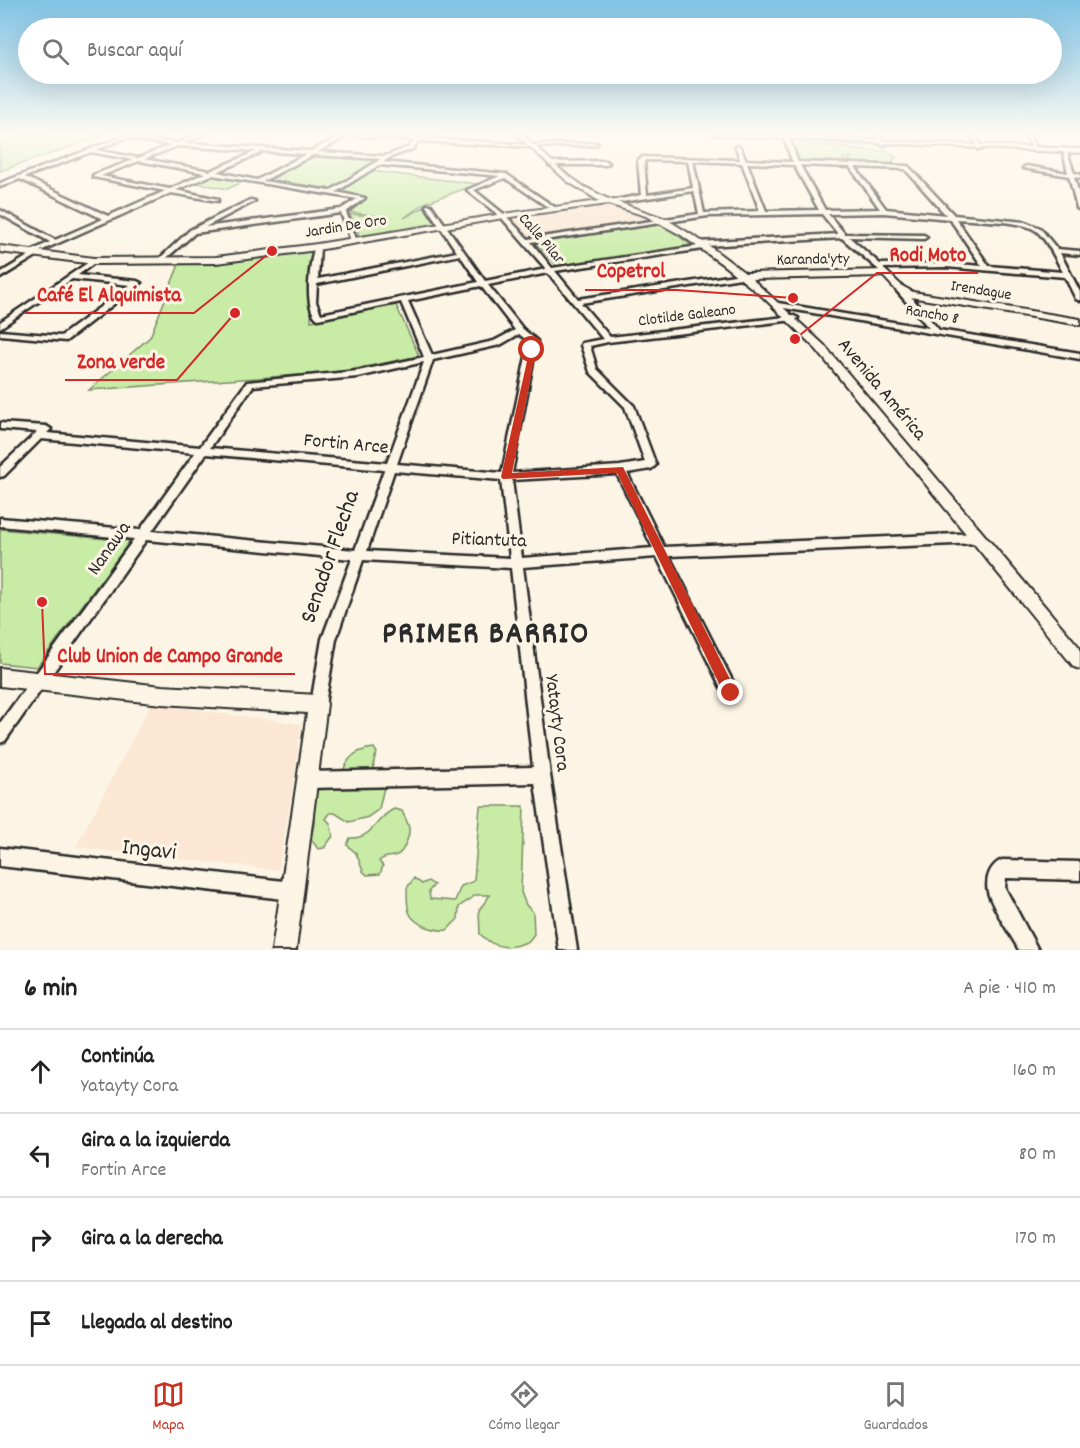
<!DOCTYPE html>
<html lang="es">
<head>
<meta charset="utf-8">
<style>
	:root { --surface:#fff; --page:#f6f6f6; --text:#222; --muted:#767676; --line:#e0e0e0; --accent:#c8321e }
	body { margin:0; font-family:Dekko,sans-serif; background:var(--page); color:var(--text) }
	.stop { position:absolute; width:18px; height:18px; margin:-14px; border:4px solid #c8321e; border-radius:50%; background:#fff }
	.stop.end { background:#c8321e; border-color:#fff; box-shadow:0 2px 6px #0008 }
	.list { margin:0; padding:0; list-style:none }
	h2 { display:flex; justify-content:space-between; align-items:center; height:78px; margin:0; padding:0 24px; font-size:26px }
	h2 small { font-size:20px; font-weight:400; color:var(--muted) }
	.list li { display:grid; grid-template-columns:39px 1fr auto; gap:18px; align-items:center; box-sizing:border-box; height:84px; padding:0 24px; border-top:2px solid var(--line) }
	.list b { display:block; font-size:22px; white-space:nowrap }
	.list p { margin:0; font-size:20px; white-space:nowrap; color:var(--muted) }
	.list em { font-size:20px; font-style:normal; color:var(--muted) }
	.icon { flex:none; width:33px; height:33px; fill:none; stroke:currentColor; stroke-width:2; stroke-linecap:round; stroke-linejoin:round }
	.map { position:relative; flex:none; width:1080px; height:950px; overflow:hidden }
	.search { position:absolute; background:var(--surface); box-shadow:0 6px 24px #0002; left:18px; right:18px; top:18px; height:66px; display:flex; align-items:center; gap:15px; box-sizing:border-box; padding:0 21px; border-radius:33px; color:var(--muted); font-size:22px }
	.sheet { height:414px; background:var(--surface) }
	nav { display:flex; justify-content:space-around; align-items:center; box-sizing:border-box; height:84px; border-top:2px solid var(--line); background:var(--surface); font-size:16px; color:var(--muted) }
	nav a { display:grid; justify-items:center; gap:3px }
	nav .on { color:var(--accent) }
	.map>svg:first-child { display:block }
	.built { fill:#fbe7d3 }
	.green { fill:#c8eca5; stroke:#7a8c68; stroke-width:1.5 }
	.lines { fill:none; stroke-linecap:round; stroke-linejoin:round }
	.street-casing { stroke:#2b2b2b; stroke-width:5 }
	.secondary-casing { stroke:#2b2b2b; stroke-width:4 }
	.street { fill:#fcf5e5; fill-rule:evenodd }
	.secondary { fill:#fcf5e5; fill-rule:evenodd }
	.route { fill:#c8321e }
	.labels { text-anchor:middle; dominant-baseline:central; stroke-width:6; stroke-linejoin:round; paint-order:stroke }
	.far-street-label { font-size:16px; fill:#2b2b2b; stroke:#fcf5e5 }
	.street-label { font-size:20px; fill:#2b2b2b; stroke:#fcf5e5 }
	.near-street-label { font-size:24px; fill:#2b2b2b; stroke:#fcf5e5 }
	.near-district-label { font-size:32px; font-weight:bold; letter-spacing:1.5px; fill:#2b2b2b; stroke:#fcf5e5 }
	.leader { fill:none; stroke:#d62828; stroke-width:2 }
	.callout-dot { fill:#d62828; stroke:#fcf5e5; stroke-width:2 }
	.callout-label { font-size:21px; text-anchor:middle; font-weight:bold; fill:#d62828; stroke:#fcf5e5; stroke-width:6; stroke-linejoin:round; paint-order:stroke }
</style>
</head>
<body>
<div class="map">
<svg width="1080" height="950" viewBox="0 0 1080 950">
	<rect width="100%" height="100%" fill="#fcf5e5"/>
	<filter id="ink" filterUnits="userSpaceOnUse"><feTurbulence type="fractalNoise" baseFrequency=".0167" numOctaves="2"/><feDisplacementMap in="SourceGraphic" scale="12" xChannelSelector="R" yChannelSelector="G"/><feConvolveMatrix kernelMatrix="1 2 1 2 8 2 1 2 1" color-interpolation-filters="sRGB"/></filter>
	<g filter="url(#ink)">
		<path class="built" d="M609,204l41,13 4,4 -125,17 -18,-20z
			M151,704l150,20 -8,63 -15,83 -202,-23z"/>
		<path class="green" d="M0,135h106l-106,36z
			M793,141h11l-2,3 12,1 -6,-2 3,-2 55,3 4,2 -52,-1 22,4 7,-2 7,3 34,1 8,7 -4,3 5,4 -22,2 -27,-6 4,-4 -9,1 4,5h-43l-7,-2 -6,-17z
			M316,155l61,5 -46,29 -61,-9z
			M371,171l107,13 -53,19 -21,15 20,-11 12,17 -76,13 -10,-23 35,3 -36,-5 17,-14 -26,-6z
			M214,175l30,6 -16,8 -31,-6z
			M662,224l30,22 -135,20 -22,-24z
			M314,249l-3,72 85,-16 23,51 -79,16 -251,18 61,-53 30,-75z
			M0,529l130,12 -93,126 -37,-4z
			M374,748l3,5c-7,14 -3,19 8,30l-6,26 -11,8 -19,5 -14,-9h-5l-4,6 4,4 3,13 -9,12 -6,1 -7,-10c0,-7 4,-13 3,-20 -2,-16 -7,-18 6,-32l20,-2c3,-21 10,-35 34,-37z
			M480,806h44l-3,86 5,13 7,7 1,22 -5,7c-18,8 -34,9 -49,-7l-1,-24 11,-15h-15c-5,6 -11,7 -16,12l-1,12 -11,11c-12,1 -33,-5 -38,-18 -2,-6 -2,-18 -2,-24l7,-10 8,6 6,-3 6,4 -5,6 1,8 25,2 6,-15 13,-5z
			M394,809l8,2c2,5 7,13 7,18 1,7 -6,24 -12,26 -8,3 -11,0 -18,6l4,5 -3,8 -13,1 -4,-4 -7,-18 -9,-8 3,-7c22,2 26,-21 44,-29z"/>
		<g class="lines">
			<g class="street-casing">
				<path id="street" d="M197,135h6l-19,8 127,8 32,-16h5l-30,17 67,4 24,-9 5,-7 -65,-5h23l160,10 66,-2 -2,2 -64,2 -114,-6 -5,8 -22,8 -8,5 123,12 50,34v2h-4l-47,-32 -31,12 31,25 23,24 171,-25 -5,-23 -86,13 -3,-2 36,-7 -3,-35 5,-3 97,3 -4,-13 2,-1 2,1 6,13 47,2c-5,-9 -6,-20 -11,-27h4c6,7 8,18 12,27l110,4 46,49 71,7 15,6 17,21 23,2v4l-20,-2 20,39v9l-4,-2 -11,-22 -119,-10 -62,1v3h-4l-38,-33 -137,8 1,1 -3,2 -148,22 23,28 163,-25 4,2 -4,2 -160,25 29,34 184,-21 4,2 -4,2 -186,22 -18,4 7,23 37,37 22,59 -5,4 -24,4 37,74 314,-14 4,2 2,3 -2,3 -4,2 -309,13 67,132 2,5 -2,5 -5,2 -5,-2 -69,-141 -134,10 27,208 27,175h-18l-24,-167 -226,5 -6,-2 -2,-6 2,-6 6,-2 224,-5 -22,-199 -148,-8 -27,79 -11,65 -2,5 -5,2 -5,-2 -2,-5 11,-65 30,-80 -206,-19 -141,201 -5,2v-20l134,-184 -134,-13v-8l140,12 55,-77 -154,-14 -37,37 -4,1v-10l37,-35 -37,-3v-6l46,3 5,3 -4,4 153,14 47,-65 111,-11 66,-14 -23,-55 -83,17c-15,-9 -8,-58 -3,-73l5,1 -2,32 139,-27 -31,-46 1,-1h4l54,76 61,-12 -45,-52 -34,-27 33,-14 -121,-11 -43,27 29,6 -19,14 11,29 -1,1 -5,-1 -10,-28 -146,20 -32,28h-4v-2l31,-29 60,-30 5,1 -50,26 136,-18 16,-10 -145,-24 -36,15 42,9v2l-47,-8 -133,59v3l-38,23v-5l30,-18 -2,-2 1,-1 21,-10 -50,-28v-4l55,30 48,-21 -83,-40 -20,8v-4l125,-47 52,7zM125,138l46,7 -33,13 -42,-8zM178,146l79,5 -47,20 -66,-12zM260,151l46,3 -49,26 -40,-8 43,-19zM91,152l42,8 -40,15v2l72,14 -57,25 -83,-39zM313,155l68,4 -51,32 -67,-10zM646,160l42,1 5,27 -46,7 -3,-34zM139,161l66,12 -35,16 -69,-13zM693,161l49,2 18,48 -56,2zM747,163l47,2 25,45 -53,1zM800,165l50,2 30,42 -55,1zM855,167l50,2 41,46 -60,-6zM884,213l66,6 32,47 -36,-3 -66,1 -31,-27 75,2 3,-2 -3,-2 -79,-1 -17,-20zM822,214l16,20 -140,8 -3,2 3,2 -146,22 -21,-26 177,-26zM956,219c19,2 64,1 79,11 11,7 21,30 28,42l-74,-6zM460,255l18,27 -157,32 -5,-12 1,-18zM548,273l55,66 -21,4 -1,2 9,27 35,35 20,55 -25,4 -108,7 25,-132 -14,-12 -35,-44zM481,286l34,44 -21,11 -62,14 -24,-54zM519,334l10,8 -27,131 -105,-9 36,-104 67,-15zM424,362l-37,101 -177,-15 43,-62 105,-9zM206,454l178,16 -29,80 -203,-19zM394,471l107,9 9,78 -143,-7zM617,474l36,74 -131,10 -10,-78z
					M875,135h4l6,10h-4z
					M972,135h4l6,14h-4z
					M1025,135h4l9,16h-4z
					M1063,150l4,1 7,22 6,1v4l-6,-1 6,20v13l-3,-2 -8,-32 -46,-8 3,-2 42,7z
					M551,162l55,-1 3,2 -3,2h-57z
					M92,260l5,1 -19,14 59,6 4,2 -75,58 -66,-6v-4l61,5 69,-51 -58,-6 -72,49v-6z
					M896,286h6l37,44 141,23v6l-302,-52 -4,-2 4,-2 151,25 -33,-38z
					M0,848l292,34 6,3 3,6 -3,6 -6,3 -292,-34z
					M1002,860l78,2v18l-74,-2 -1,10 33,62h-19c-8,-15 -27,-43 -31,-58 -3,-13 2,-27 14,-32z"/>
			</g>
			<g class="secondary-casing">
				<path id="secondary" d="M517,135h6l38,35 22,16 23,12 60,21 42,26 37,28 140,-3 17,16 11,6 167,27v6l-170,-28 -14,-7 -13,-14 -131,3 72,66 256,303v21l-6,-2 -258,-318 -53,-52 -41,-33 -41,-29 -35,-19 -38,-12 -105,14 -186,32 -101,13 -122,1 -94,-12v-6l94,12 122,-1 101,-13 186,-30 96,-13 -32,-20z
					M713,135h42l325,14v4z
					M0,668l162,18 156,9 7,3 2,6 -31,246h-24l35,-237 -145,-9 -162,-18z"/>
			</g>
			<use href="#street" class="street"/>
			<use href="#secondary" class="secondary"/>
		</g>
	</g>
	<linearGradient id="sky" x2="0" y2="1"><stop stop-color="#81c3e5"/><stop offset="0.5" stop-color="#fefaf3"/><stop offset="1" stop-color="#fefaf3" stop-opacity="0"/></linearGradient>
	<rect width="1080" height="268" fill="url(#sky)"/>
	<path class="route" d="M530,348l6,2 -24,123 111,-6 112,222 2,4 -2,5 -4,2 -5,-2 -109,-225 -114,6 -2,-2z"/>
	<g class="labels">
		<g class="far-street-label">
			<text transform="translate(346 227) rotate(-9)">Jardin De Oro</text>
			<text transform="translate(541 239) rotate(49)">Calle Pilar</text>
			<text transform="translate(813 260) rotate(-1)">Karanda'yty</text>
			<text transform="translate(981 291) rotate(9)">Irendague</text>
			<text transform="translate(932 315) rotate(10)">Rancho 8</text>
			<text transform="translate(687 316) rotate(-7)">Clotilde Galeano</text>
		</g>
		<g class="street-label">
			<text transform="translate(881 390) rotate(50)">Avenida América</text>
			<text transform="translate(346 445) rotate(5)">Fortin Arce</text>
			<text transform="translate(489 541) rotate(2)">Pitiantuta</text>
			<text transform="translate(110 549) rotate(-55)">Nanawa</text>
			<text transform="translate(556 723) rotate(83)">Yatayty Cora</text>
		</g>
		<g class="near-street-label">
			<text transform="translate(331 557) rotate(-71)">Senador Flecha</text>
			<text transform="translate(149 851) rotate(6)">Ingavi</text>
		</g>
		<g class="near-district-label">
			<text x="486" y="636">PRIMER BARRIO</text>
		</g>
	</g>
	<path class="leader" d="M795 339L877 273H978M793 298L677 290H585M272 251L194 313H25M235 313L177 380H65M42 602L45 674H295"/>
	<g class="callout-dot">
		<circle cx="795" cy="339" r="6"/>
		<circle cx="793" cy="298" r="6"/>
		<circle cx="272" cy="251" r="6"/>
		<circle cx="235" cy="313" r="6"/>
		<circle cx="42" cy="602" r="6"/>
	</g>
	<g class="callout-label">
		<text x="928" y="261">Rodi Moto</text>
		<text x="631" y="277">Copetrol</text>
		<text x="109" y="301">Café El Alquimista</text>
		<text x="121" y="368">Zona verde</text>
		<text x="170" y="662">Club Union de Campo Grande</text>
	</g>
</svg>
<div class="stop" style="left:532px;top:350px"></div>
<div class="stop end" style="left:731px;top:693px"></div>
<div class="search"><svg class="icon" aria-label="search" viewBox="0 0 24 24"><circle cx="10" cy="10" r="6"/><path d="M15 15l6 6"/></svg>Buscar aquí</div>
</div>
<section class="sheet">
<h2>6 min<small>A pie · 410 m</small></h2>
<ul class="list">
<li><svg class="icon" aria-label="ahead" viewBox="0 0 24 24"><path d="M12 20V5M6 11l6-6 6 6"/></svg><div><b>Continúa</b><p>Yatayty Cora</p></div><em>160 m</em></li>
<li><svg class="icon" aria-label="left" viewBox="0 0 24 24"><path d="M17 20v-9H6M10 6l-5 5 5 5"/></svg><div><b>Gira a la izquierda</b><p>Fortin Arce</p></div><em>80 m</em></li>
<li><svg class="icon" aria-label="right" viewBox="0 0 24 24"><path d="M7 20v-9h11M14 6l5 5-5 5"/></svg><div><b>Gira a la derecha</b></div><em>170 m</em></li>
<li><svg class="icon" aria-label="arrive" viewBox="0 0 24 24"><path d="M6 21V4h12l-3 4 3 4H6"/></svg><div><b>Llegada al destino</b></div></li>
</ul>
</section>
<nav>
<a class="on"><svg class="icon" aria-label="map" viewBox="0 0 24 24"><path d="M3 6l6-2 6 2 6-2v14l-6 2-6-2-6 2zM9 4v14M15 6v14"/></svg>Mapa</a>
<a><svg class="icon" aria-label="directions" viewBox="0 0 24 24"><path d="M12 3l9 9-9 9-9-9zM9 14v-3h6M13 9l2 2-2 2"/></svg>Cómo llegar</a>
<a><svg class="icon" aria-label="saved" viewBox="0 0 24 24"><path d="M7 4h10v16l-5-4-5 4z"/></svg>Guardados</a>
</nav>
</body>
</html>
